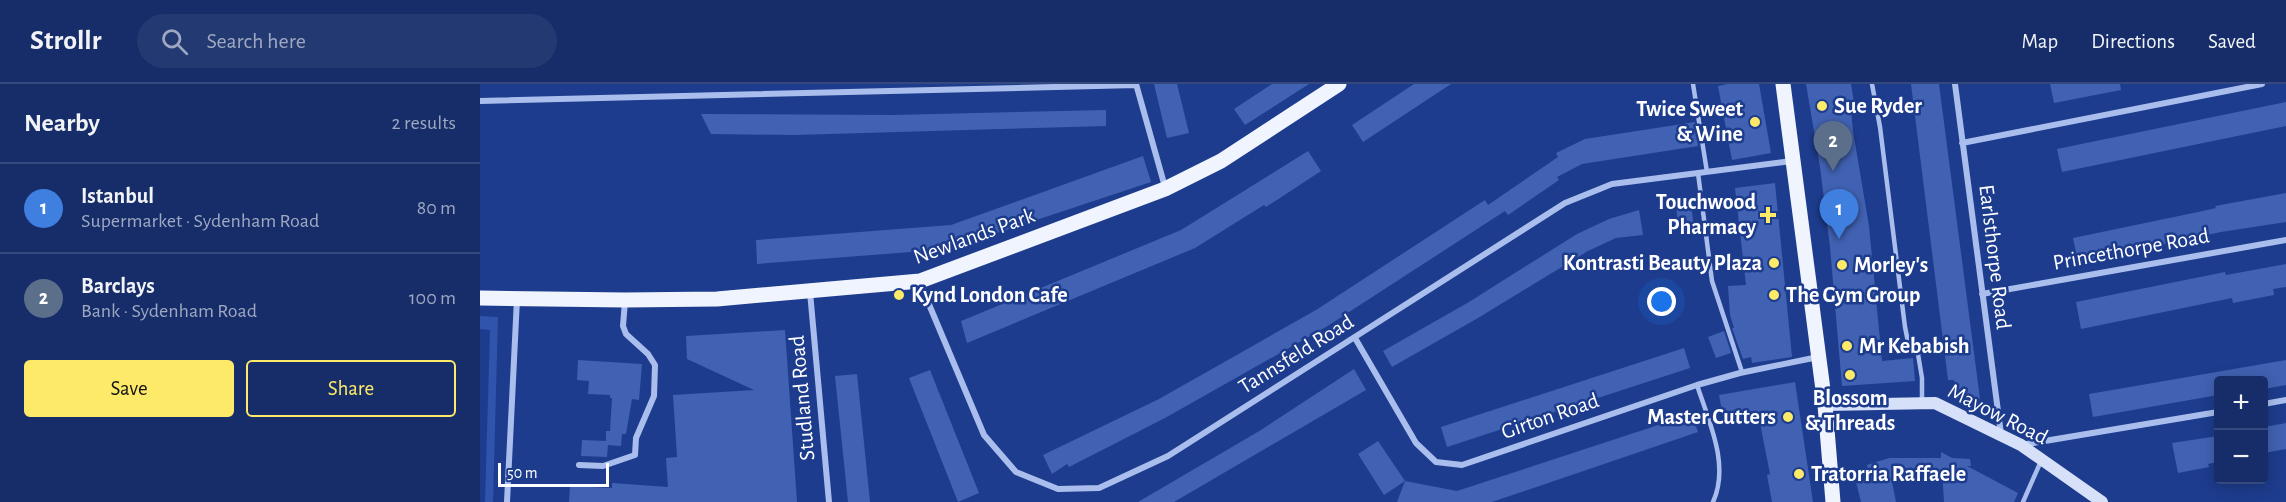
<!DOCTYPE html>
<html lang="en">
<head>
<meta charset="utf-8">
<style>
	:root { --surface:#162d6a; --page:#233972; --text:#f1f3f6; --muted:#9ea8c1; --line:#35497e; --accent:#fdea68 }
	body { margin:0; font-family:"Alegreya Sans",sans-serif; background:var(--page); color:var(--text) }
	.controls { position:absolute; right:18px; bottom:18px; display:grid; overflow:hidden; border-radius:6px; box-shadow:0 3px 15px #0003 }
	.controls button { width:54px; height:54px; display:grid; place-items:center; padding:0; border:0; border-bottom:2px solid var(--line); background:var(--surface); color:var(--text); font:30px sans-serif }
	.scale { position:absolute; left:18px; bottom:15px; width:111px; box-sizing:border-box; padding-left:6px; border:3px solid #fff; border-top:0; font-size:16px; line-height:21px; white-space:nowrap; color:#fff; -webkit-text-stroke:4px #1d3c8d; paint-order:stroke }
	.you { position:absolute; left:1182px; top:218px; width:21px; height:21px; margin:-15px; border:4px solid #fff; border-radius:50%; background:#1a73e8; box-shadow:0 0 0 9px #1a73e833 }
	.badge { display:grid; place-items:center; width:39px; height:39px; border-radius:50%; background:var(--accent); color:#fff; font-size:20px; font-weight:700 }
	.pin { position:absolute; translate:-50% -50px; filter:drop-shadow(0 2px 3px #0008) }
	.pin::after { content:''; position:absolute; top:32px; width:21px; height:18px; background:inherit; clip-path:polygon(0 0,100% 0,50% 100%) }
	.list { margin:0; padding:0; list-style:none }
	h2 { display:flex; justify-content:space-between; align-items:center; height:78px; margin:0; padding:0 24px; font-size:26px }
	h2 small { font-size:20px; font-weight:400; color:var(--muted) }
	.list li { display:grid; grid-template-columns:39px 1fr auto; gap:18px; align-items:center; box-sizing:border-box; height:90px; padding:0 24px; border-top:2px solid var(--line) }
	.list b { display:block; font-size:22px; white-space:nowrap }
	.list p { margin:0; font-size:20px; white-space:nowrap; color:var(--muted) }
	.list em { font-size:20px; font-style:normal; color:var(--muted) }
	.actions { display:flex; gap:12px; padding:18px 24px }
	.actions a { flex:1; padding:14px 0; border:2px solid var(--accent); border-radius:6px; text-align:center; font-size:21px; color:var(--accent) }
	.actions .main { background:var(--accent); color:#111 }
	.icon { flex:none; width:33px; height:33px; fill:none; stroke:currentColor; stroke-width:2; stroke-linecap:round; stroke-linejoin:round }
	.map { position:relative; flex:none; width:1806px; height:418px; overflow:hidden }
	header { display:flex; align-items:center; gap:36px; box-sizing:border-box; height:84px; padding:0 30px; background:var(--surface); border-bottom:2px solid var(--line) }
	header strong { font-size:28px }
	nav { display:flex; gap:33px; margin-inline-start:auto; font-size:21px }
	.search { width:420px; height:54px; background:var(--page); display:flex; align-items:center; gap:15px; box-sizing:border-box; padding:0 21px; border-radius:33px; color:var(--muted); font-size:22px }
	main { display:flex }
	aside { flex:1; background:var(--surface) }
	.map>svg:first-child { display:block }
	.green { fill:#3054ab }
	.building { fill:#4162b3 }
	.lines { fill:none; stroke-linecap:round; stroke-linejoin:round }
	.lane { stroke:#aabeed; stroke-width:4.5 }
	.street { stroke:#aabeed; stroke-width:6 }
	.secondary { stroke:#d7e0f9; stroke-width:12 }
	.primary { stroke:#f0f4ff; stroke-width:15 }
	.poi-dot { fill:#fdea68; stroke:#1d3c8d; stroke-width:2 }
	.labels { text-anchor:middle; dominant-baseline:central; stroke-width:5; stroke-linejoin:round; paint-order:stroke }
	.poi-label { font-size:22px; font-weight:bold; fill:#fff; stroke:#1d3c8d; text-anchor:start }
	.street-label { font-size:22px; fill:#fff; stroke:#1d3c8d }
</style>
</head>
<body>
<header>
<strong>Strollr</strong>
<div class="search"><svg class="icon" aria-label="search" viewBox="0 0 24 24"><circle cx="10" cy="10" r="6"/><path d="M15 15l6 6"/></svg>Search here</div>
<nav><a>Map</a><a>Directions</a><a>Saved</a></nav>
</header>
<main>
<aside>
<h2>Nearby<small>2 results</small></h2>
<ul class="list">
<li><span class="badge" style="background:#3f7fe0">1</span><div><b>Istanbul</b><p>Supermarket · Sydenham Road</p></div><em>80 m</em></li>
<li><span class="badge" style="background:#5c6f8a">2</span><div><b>Barclays</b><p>Bank · Sydenham Road</p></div><em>100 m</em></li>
</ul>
<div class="actions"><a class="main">Save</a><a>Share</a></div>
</aside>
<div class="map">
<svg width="1806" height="418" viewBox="0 0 1806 418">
	<rect width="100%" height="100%" fill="#1d3c8d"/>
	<path class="green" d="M0,232l18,1 -5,185h-8l5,-172 -10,-1z"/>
	<path class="building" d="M674,0h23l12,49 -22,5z
		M792,0h37l-64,41 -11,-16z
		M934,0h37l-88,58 -11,-17z
		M1248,0h31l12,69 -39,7 -14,-74z
		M1326,0h45l4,25 -4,1 2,21 16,95 13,135 31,-3 2,23 -73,5 -12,-139 -10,-80z
		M1431,0h28l41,315 -24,-6 -2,-13h-6z
		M1570,0h70l1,6 -67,13z
		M1806,18v24l-224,46 -5,-23z
		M626,26v16l-311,9 -84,-1 -10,-20 192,1z
		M1215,38l3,24 -116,18 -25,13 2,3 -51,35 -3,-4 -179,116 -161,91 -96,49 -2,-3 -15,10 -9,-19 116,-56 157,-89 169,-110 3,5 70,-48 -2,-4 29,-14z
		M828,67l13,20 -55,36 -2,-2 -69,43 -228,95 -6,-22 220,-91z
		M663,72l8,26 -202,67 -192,15 -1,-24 195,-15z
		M1295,99l17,174 -40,6 -1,-6 -8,2 -11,-31h2l-4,-13 -2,-29 18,-1 -11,-97z
		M1806,109v29l-65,10 -143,30 -5,-24 125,-26 18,-4 -1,-2z
		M1211,121l3,22 -15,1 -3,-21z
		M1159,126l4,25 -27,3 -28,13 -110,67 -86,49 -9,-16 86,-49 108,-68 32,-15z
		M1806,180v23l-13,2 1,6 -41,8 -1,-5 -151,31 -5,-27 149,-30 1,3z
		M305,246l12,172h-228l1,-16 42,2v-5l56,4 -2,-29 11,-1 -4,-62 81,-5 -67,-31 -1,-23z
		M1244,247l7,22 -15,5 -8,-21z
		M1204,264l6,20 -243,79 -6,-20z
		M98,276l64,4 -3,36 -7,-1 -6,35h-4l-1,12 -13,-1 -1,12 -26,-1 1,-16 24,1v-10h4l2,-33h-2v-3l-22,-1 1,-13 -12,-1z
		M1806,276v25l-22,4v-8h-46v14l-125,22 -4,-23z
		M874,285l12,21 -192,112h-36l123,-72z
		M450,286l49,123 -21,9 -49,-124z
		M377,290l13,128h-22l-13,-126z
		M1315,298l18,120h-41l-5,-27 3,-1 -10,-51 -16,3 -1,-6 -14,2 -3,-12 -4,1 -3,-16z
		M1212,330l6,18 -206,70h-95l8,-21 52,10z
		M1806,339v26l-22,4v-26z
		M1738,352v26l-10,2 1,3 -31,6 -6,-30z
		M898,357l27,40 -21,14 -26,-41z
		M1461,368l11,6 18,1 1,7h-4l51,27 -4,9h-70l-2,-32 -51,7 5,25h-35l-5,-20 12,-3 -1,-14 22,-7h52z"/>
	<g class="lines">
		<path class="lane" d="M1213,0l14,88
			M1392,0l8,43 25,200 3,15 9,6 5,30v25
			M1218,89l14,108 30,91
			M1217,301c12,37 33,80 16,117
			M1543,418l18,-41"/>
		<path class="street" d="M656,0l29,103
			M1475,0l46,350
			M0,17l656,-16
			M1482,59l300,-59
			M440,199l64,152 32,37 42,17 41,-1 69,-32 397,-253 47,-19 180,-23
			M330,208l19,210
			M1502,210l304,-54
			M875,254l61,105 20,19 26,3 235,-80 43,-12 78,-16
			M1784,320l22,-4
			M1541,361l197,-33
			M99,381l24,1 32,-11 1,-17 18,-42 1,-31 -7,-11 -22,-20 -3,-8 2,-25
			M27,418l10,-203"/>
		<path class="secondary" d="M1345,321l110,-2 86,42 81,57"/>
		<path class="primary" d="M1303,0l42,321 8,97
			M0,214l145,2 92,-1 203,-18 245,-92 56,-28 118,-77"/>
	</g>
	<g class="poi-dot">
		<circle cx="1342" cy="22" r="6"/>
		<circle cx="1275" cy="38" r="6"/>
		<path d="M1285 122h6v6h6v6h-6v6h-6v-6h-6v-6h6z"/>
		<circle cx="1294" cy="179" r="6"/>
		<circle cx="1362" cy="181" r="6"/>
		<circle cx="419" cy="211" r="6"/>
		<circle cx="1294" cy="211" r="6"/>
		<circle cx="1367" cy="262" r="6"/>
		<circle cx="1370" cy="291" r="6"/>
		<circle cx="1308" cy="333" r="6"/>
		<circle cx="1319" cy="390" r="6"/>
	</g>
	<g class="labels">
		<g class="poi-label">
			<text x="1354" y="22">Sue Ryder</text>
			<text x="1263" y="25" text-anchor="end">Twice Sweet<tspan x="1263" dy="25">&amp; Wine</tspan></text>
			<text x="1276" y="118" text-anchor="end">Touchwood<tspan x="1276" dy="25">Pharmacy</tspan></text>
			<text x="1282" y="179" text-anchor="end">Kontrasti Beauty Plaza</text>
			<text x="1374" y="181">Morley's</text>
			<text x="431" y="211">Kynd London Cafe</text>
			<text x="1306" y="211">The Gym Group</text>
			<text x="1379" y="262">Mr Kebabish</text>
			<text x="1370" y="314" text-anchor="middle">Blossom<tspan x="1370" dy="25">&amp; Threads</tspan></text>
			<text x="1296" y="333" text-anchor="end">Master Cutters</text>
			<text x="1331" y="390">Tratorria Raffaele</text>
		</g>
		<g class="street-label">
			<text transform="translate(494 152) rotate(-20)">Newlands Park</text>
			<text transform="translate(1651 165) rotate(-10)">Princethorpe Road</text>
			<text transform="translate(1515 173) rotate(83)">Earlsthorpe Road</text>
			<text transform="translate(816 270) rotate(-32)">Tannsfeld Road</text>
			<text transform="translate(322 314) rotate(-95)">Studland Road</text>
			<text transform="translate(1518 330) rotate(27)">Mayow Road</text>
			<text transform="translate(1070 332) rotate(-19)">Girton Road</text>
		</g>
	</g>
</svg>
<div class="controls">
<button>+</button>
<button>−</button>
</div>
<div class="scale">50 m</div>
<div class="you"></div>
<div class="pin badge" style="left:1359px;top:155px;background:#3f7fe0">1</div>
<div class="pin badge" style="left:1353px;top:87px;background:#5c6f8a">2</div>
</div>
</main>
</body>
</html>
